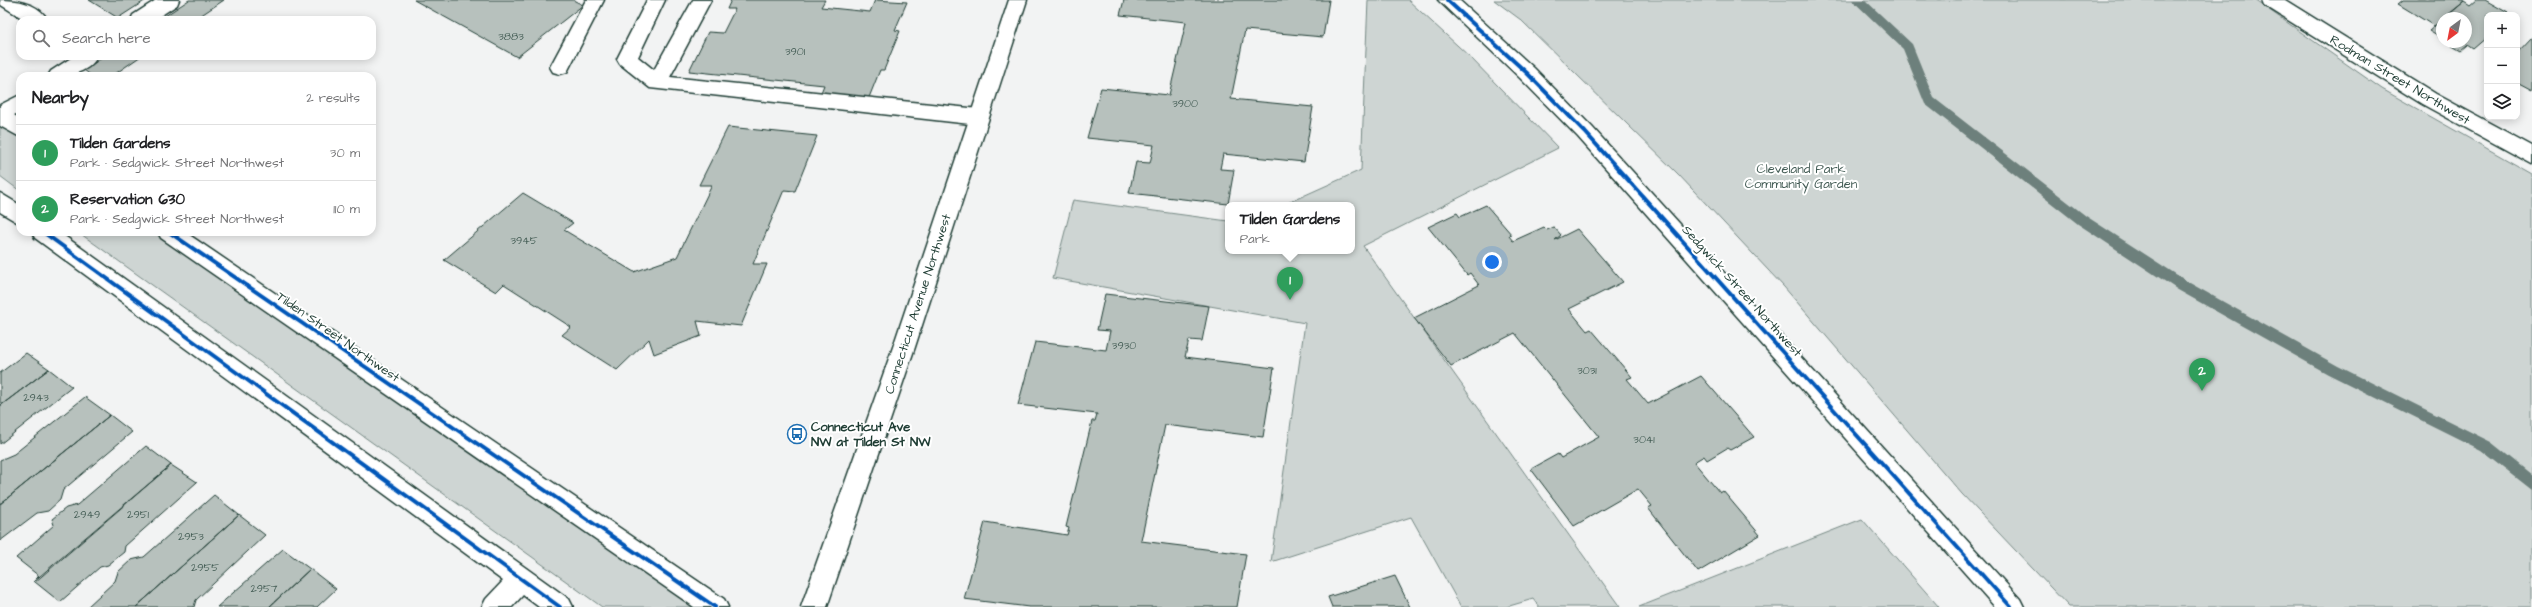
<!DOCTYPE html>
<html lang="en">
<head>
<meta charset="utf-8">
<style>
	:root { --surface:#fff; --page:#f6f6f6; --text:#202124; --muted:#757577; --line:#e0e0e0; --accent:#1f6fb2 }
	body { margin:0; font-family:"Architects Daughter",sans-serif; background:var(--page); color:var(--text) }
	.controls { position:absolute; right:12px; top:12px; display:grid; overflow:hidden; border-radius:8px; box-shadow:0 2px 10px #0003 }
	.controls button { width:36px; height:36px; display:grid; place-items:center; padding:0; border:0; border-bottom:1px solid var(--line); background:var(--surface); color:var(--text); font:20px sans-serif }
	.compass { position:absolute; left:2436px; top:12px; width:36px; height:36px; border-radius:50%; background:var(--surface); box-shadow:0 2px 10px #0003; rotate:212deg }
	.you { position:absolute; left:1492px; top:262px; width:14px; height:14px; margin:-10px; border:3px solid #fff; border-radius:50%; background:#1a73e8; box-shadow:0 0 0 6px #1a73e833 }
	.badge { display:grid; place-items:center; width:26px; height:26px; border-radius:50%; background:var(--accent); color:#fff; font-size:13px; font-weight:700 }
	.pin { position:absolute; translate:-50% -33px; filter:drop-shadow(0 1px 2px #0008) }
	.pin::after { content:''; position:absolute; top:21px; width:14px; height:12px; background:inherit; clip-path:polygon(0 0,100% 0,50% 100%) }
	.popup { position:absolute; left:1225px; top:202px; width:130px; height:52px; box-sizing:border-box; display:grid; place-content:center; border-radius:8px; background:var(--surface); filter:drop-shadow(0 1px 3px #0005); font-size:13px; white-space:nowrap; color:var(--muted) }
	.popup b { font-size:15px; color:var(--text) }
	.popup::after { content:''; position:absolute; left:50%; top:100%; margin-left:-8px; border:8px solid transparent; border-top-color:var(--surface) }
	.list { margin:0; padding:0; list-style:none }
	h2 { display:flex; justify-content:space-between; align-items:center; height:52px; margin:0; padding:0 16px; font-size:17px }
	h2 small { font-size:13px; font-weight:400; color:var(--muted) }
	.list li { display:grid; grid-template-columns:26px 1fr auto; gap:12px; align-items:center; box-sizing:border-box; height:56px; padding:0 16px; border-top:1px solid var(--line) }
	.list b { display:block; font-size:15px; white-space:nowrap }
	.list p { margin:0; font-size:13px; white-space:nowrap; color:var(--muted) }
	.list em { font-size:13px; font-style:normal; color:var(--muted) }
	.icon { flex:none; width:22px; height:22px; fill:none; stroke:currentColor; stroke-width:2; stroke-linecap:round; stroke-linejoin:round }
	.map { position:relative; flex:none; width:2532px; height:607px; overflow:hidden }
	.search { position:absolute; background:var(--surface); box-shadow:0 2px 10px #0003; left:16px; top:16px; width:360px; height:44px; display:flex; align-items:center; gap:10px; box-sizing:border-box; padding:0 14px; border-radius:12px; color:var(--muted); font-size:15px }
	.panel { position:absolute; background:var(--surface); box-shadow:0 2px 10px #0003; left:16px; top:72px; width:360px; height:164px; border-radius:12px }
	.map>svg:first-child { display:block }
	.green { fill:#ced5d3; stroke:#768984 }
	.lines { fill:none; stroke-linecap:round; stroke-linejoin:round }
	.stream { fill:#6d807b; fill-rule:evenodd }
	.building { fill:#b7c1bd; stroke:#1f3d34 }
	.minor-casing { stroke:#1f3d34; stroke-width:3 }
	.major-casing { stroke:#1f3d34; stroke-width:3 }
	.minor { fill:#fff; fill-rule:evenodd }
	.major { fill:#fff; fill-rule:evenodd }
	.cycleway-casing { stroke:#fff; stroke-width:6 }
	.cycleway { stroke:#0057b8; stroke-width:4 }
	.labels { text-anchor:middle; dominant-baseline:central; stroke-width:4; stroke-linejoin:round; paint-order:stroke }
	.number-label { font-size:11px; fill:#455e56 }
	.street-label { font-size:13px; fill:#1f3d34; stroke:#fff }
	.park-label { font-size:13px; fill:#425b54; stroke:#fff }
	.poi-label { font-size:13px; font-weight:bold; fill:#1f3d34; stroke:#fff; text-anchor:start }
</style>
</head>
<body>
<div class="map">
<svg width="2532" height="607" viewBox="0 0 2532 607">
	<rect width="100%" height="100%" fill="#f2f3f3"/>
	<filter id="ink" filterUnits="userSpaceOnUse"><feTurbulence type="fractalNoise" baseFrequency=".025" numOctaves="2"/><feDisplacementMap in="SourceGraphic" scale="8" xChannelSelector="R" yChannelSelector="G"/><feConvolveMatrix kernelMatrix="1 2 1 2 8 2 1 2 1" color-interpolation-filters="sRGB"/></filter>
	<g filter="url(#ink)">
		<path class="green" d="M1368,0h40l62,57 88,91 -195,98 257,361h-81l-6,-8 -27,8h-45l-50,-90 -140,45 34,-239 -252,-45 20,-78 155,21v30h124v-46h-69l78,-35z
			M1494,0h761l127,89 150,85v433h-463l-107,-113 -178,-207 -106,-113 -157,-154z
			M0,118l20,14v59l-20,-15z
			M78,232h87l535,375h-98z
			M1862,519l77,88h-300z"/>
		<g class="lines">
			<path class="stream" d="M1852,0h13l47,44 22,54 152,118 102,66 150,84 153,76 41,33v15l-51,-40 -153,-76 -150,-84 -100,-66 -153,-120 -22,-55z"/>
		</g>
		<path class="building" d="M89,0h57l-28,18z
			M189,0h35l-30,20h-35z
			M414,0h159l10,5 -66,52z
			M731,0h94l-4,7 49,5 5,-12 32,2 -12,28 5,1 -16,39h-4l-12,30 -48,-5 4,-10 -135,-14 19,-39 15,1 12,-24h-8z
			M1124,0h205l-6,37 -78,-7 -14,69 82,8 -9,55 -81,-8 -3,15 14,1 -6,34 -99,-11 7,-31 14,1 4,-18 -67,-7 14,-50 68,7 17,-73 -66,-7z
			M2403,0h60l2,1 -31,25 -36,-22z
			M2477,0h8l23,13 -3,2h-18v22l-14,12 -6,-4 -6,5 -14,-8h19v-24h-21l20,-17 6,4z
			M2442,20v19l-13,-8z
			M2532,37v53l-15,-8v-29z
			M105,56h36l-29,20h-20l-8,-6z
			M728,127l89,9 -22,55 -11,-1 -31,74h14l-26,62 -44,-5 4,15 -47,18 -5,-15 -32,31 -55,-35 9,-8 -67,-43 -8,8 -52,-32 79,-67 50,30 -9,7 70,42 43,-15 35,-72h-13z
			M1486,205l26,30 -3,1 4,5 31,-14 3,3 7,-3 7,8 -6,5 22,-11 46,53 -54,27 18,22 4,-2 41,48 -5,2 21,25 53,-28 53,61 -24,13 -3,-2 -20,12 -3,-4 -10,6 26,31 3,-2 37,44 -62,37 -50,-64 4,-2 -14,-17 -64,37 -43,-57 27,-15 3,4 38,-21 -84,-104 -64,33 -37,-48 65,-33 -9,-12 -3,2 -39,-48 29,-14 3,4z
			M1105,294l104,12 -7,35 -13,-1 -4,17 89,11 -11,69 -98,-12 -24,116 105,13 -9,53h-208l-65,-8 21,-77 82,13 2,-7 -3,-1 26,-106h3l2,-7 -79,-9 17,-63 71,8 4,-19 -13,-1z
			M26,353l23,16 -49,37v-33z
			M49,369l23,18 -72,57v-38z
			M85,397l25,18 -110,89v-44l14,-6z
			M110,415l22,17 -69,58 -3,10 -12,11 -11,2 -37,28v-37z
			M146,446l25,19 -138,117 6,-6 -23,-18 38,-33 -2,-6 14,-11 11,-3z
			M171,465l26,17 -72,64 -1,6 -16,13 -8,2 -40,35 -25,-20z
			M214,495l25,20 -103,92h-49l28,-26 3,-9 13,-12 13,-3z
			M239,515l26,20 -69,65 -2,7h-58z
			M283,549l27,20 -41,38h-52z
			M310,569l26,20 -19,18h-48z
			M1395,576l15,31h-78l-4,-10z"/>
		<g class="lines">
			<g class="minor-casing">
				<path id="minor" d="M0,0c18,0 38,3 48,20h-23l-24,-15z
					M156,0h23l-2,5 -23,15h-23l2,-5z
					M586,0h18l-37,72 -7,2 -7,-2 -3,-5z
					M647,0h18l-27,57 16,13 39,-70h18l-41,77 309,32 7,3 3,5 -3,5 -7,3 -329,-37 -30,-24 -3,-5z
					M1438,0h21l75,68 58,59 428,472 4,8h-29l-417,-470 -58,-59z
					M2262,0h23l151,94 96,52v18l-110,-60 -158,-99z
					M74,56h24c-11,19 -31,20 -50,20l3,-5z
					M20,95v17l-6,3 6,4v18l-20,-11v-21z
					M0,193l20,12v19l-20,-12z
					M32,232h27l510,367 4,8h-34l-16,-12 -11,12h-30l4,-8 17,-18 -468,-343z
					M158,232h27l539,367 4,8h-34l-533,-369z"/>
			</g>
			<g class="major-casing">
				<path id="major" d="M1009,0h18l-112,347 -88,260h-26l92,-260z"/>
			</g>
			<use href="#minor" class="minor"/>
			<use href="#major" class="major"/>
			<g class="cycleway-casing">
				<path id="cycleway" d="M1447,0l80,73 58,59 426,475
					M43,232l517,375
					M169,232l546,375"/>
			</g>
			<use href="#cycleway" class="cycleway"/>
		</g>
	</g>
	<defs>
		<g id="bus-ring" transform="scale(1)"><circle r="9.5" fill="#fff" stroke="#1f6fb2" stroke-width="1.5"/><path d="M-5-6H5V4H4V6H2V4H-2V6H-4V4H-5ZM-3.5-4V0h7V-4ZM-3.5 1.2v1.5H-2V1.2ZM2 1.2v1.5H3.5V1.2Z" fill="#1f6fb2"/></g>
	</defs>
	<g fill-rule="evenodd">
		<use href="#bus-ring" x="797" y="434"/>
	</g>
	<g class="labels">
		<g class="number-label">
			<text x="511" y="36">3883</text>
			<text x="795" y="51">3901</text>
			<text x="1185" y="103">3900</text>
			<text x="524" y="240">3945</text>
			<text x="1124" y="345">3930</text>
			<text x="1587" y="370">3031</text>
			<text x="36" y="397">2943</text>
			<text x="1644" y="439">3041</text>
			<text x="87" y="514">2949</text>
			<text x="138" y="514">2951</text>
			<text x="191" y="536">2953</text>
			<text x="205" y="567">2955</text>
			<text x="264" y="588">2957</text>
		</g>
		<g class="street-label">
			<text transform="translate(2400 80) rotate(31)">Rodman Street Northwest</text>
			<text transform="translate(1742 291) rotate(48)">Sedgwick Street Northwest</text>
			<text transform="translate(918 304) rotate(-72)">Connecticut Avenue Northwest</text>
			<text transform="translate(338 337) rotate(35)">Tilden Street Northwest</text>
		</g>
		<g class="park-label">
			<text x="1801" y="169">Cleveland Park<tspan x="1801" dy="15">Community Garden</tspan></text>
		</g>
		<g class="poi-label">
			<text x="811" y="427">Connecticut Ave<tspan x="811" dy="15">NW at Tilden St NW</tspan></text>
		</g>
	</g>
</svg>
<div class="controls">
<button>+</button>
<button>−</button>
<button><svg class="icon" aria-label="layers" viewBox="0 0 24 24"><path d="M12 4l9 5-9 5-9-5zM3 14l9 5 9-5"/></svg></button>
</div>
<svg class="compass" viewBox="-18 -18 36 36"><path d="M0-13l5 13h-10z" fill="#e53935"/><path d="M0 13l5-13h-10z" fill="#757577"/></svg>
<div class="you"></div>
<div class="pin badge" style="left:1290px;top:300px;background:#2e9e5b">1</div>
<div class="popup"><b>Tilden Gardens</b>Park</div>
<div class="pin badge" style="left:2202px;top:391px;background:#2e9e5b">2</div>
<div class="search"><svg class="icon" aria-label="search" viewBox="0 0 24 24"><circle cx="10" cy="10" r="6"/><path d="M15 15l6 6"/></svg>Search here</div>
<section class="panel">
<h2>Nearby<small>2 results</small></h2>
<ul class="list">
<li><span class="badge" style="background:#2e9e5b">1</span><div><b>Tilden Gardens</b><p>Park · Sedgwick Street Northwest</p></div><em>30 m</em></li>
<li><span class="badge" style="background:#2e9e5b">2</span><div><b>Reservation 630</b><p>Park · Sedgwick Street Northwest</p></div><em>110 m</em></li>
</ul>
</section>
</div>
</body>
</html>
